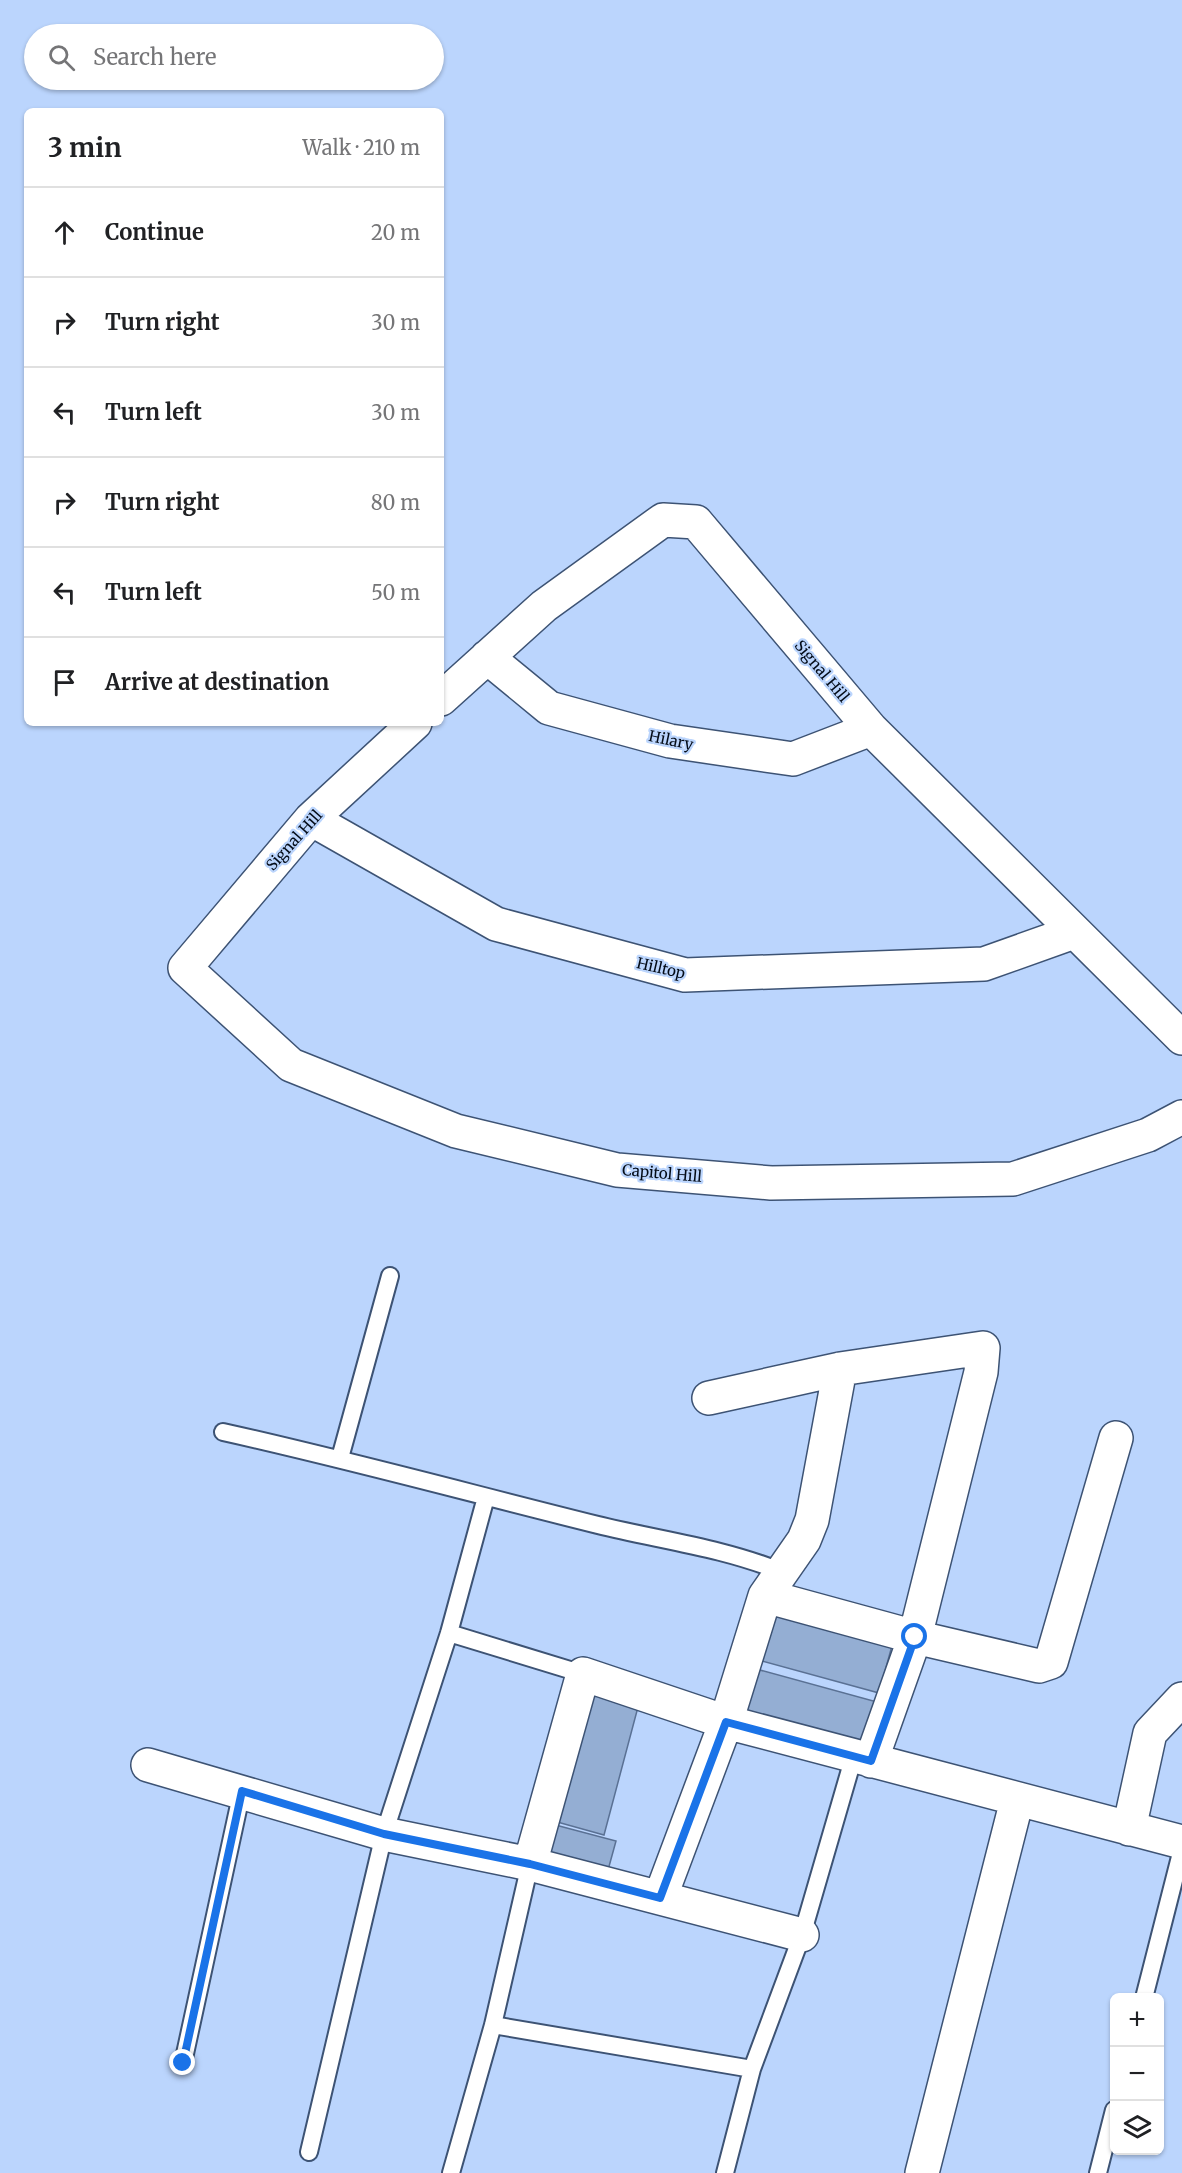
<!DOCTYPE html>
<html lang="en">
<head>
<meta charset="utf-8">
<style>
	:root { --surface:#fff; --page:#f2f2f2; --text:#202124; --muted:#757577; --line:#e0e0e0 }
	body { margin:0; font-family:Merriweather,serif; background:var(--page); color:var(--text) }
	.controls { position:absolute; right:18px; bottom:18px; display:grid; overflow:hidden; border-radius:9px; box-shadow:0 2px 4px #0004 }
	.controls button { width:54px; height:54px; display:grid; place-items:center; padding:0; border:0; border-bottom:2px solid var(--line); background:var(--surface); color:var(--text); font:30px sans-serif }
	.stop { position:absolute; width:18px; height:18px; margin:-14px; border:4px solid #1a73e8; border-radius:50%; background:#fff }
	.stop.end { background:#1a73e8; border-color:#fff; box-shadow:0 2px 6px #0008 }
	.list { margin:0; padding:0; list-style:none }
	h2 { display:flex; justify-content:space-between; align-items:center; height:78px; margin:0; padding:0 24px; font-size:26px }
	h2 small { font-size:20px; font-weight:400; color:var(--muted) }
	.list li { display:grid; grid-template-columns:39px 1fr auto; gap:18px; align-items:center; box-sizing:border-box; height:90px; padding:0 24px; border-top:2px solid var(--line) }
	.list b { display:block; font-size:22px; white-space:nowrap }
	.list em { font-size:20px; font-style:normal; color:var(--muted) }
	.icon { flex:none; width:33px; height:33px; fill:none; stroke:currentColor; stroke-width:2; stroke-linecap:round; stroke-linejoin:round }
	.map { position:relative; flex:none; width:1182px; height:2173px; overflow:hidden }
	.search { position:absolute; background:var(--surface); box-shadow:0 2px 4px #0004; left:24px; top:24px; width:420px; height:66px; display:flex; align-items:center; gap:15px; box-sizing:border-box; padding:0 21px; border-radius:33px; color:var(--muted); font-size:22px }
	.panel { position:absolute; background:var(--surface); box-shadow:0 2px 4px #0004; left:24px; top:108px; width:420px; height:618px; border-radius:9px }
	.map>svg:first-child { display:block }
	.building { fill:#94aed3; stroke:#5a7194; stroke-width:1.5 }
	.lines { fill:none; stroke-linecap:round; stroke-linejoin:round }
	.service-casing { stroke:#3d5374; stroke-width:20 }
	.minor-casing { stroke:#3d5374; stroke-width:36 }
	.service { stroke:#fff; stroke-width:16 }
	.minor { stroke:#fff; stroke-width:33 }
	.route { stroke:#1a73e8; stroke-width:8 }
	.labels { text-anchor:middle; dominant-baseline:central; stroke-width:4.5; stroke-linejoin:round; paint-order:stroke }
	.street-label { font-size:15px; fill:#040c18; stroke:#bbd5fd }
</style>
</head>
<body>
<div class="map">
<svg width="1182" height="2173" viewBox="0 0 1182 2173">
	<rect width="100%" height="100%" fill="#bbd5fd"/>
	<path class="building" d="M768,1608l125,34 -14,51 -124,-34z
		M749,1667l128,35 -12,46 -129,-35z
		M584,1692l54,15 -34,128 -54,-15z
		M548,1823l68,18 -11,40 -67,-19z"/>
	<g class="lines">
		<g class="service-casing">
			<path id="service" d="M223,1432c126,28 250,62 375,93 61,15 126,23 184,47
				M340,1458l50,-182
				M449,1633l134,41
				M1144,1998l38,-149
				M493,2025l259,44 50,-134 52,-179
				M183,2063l59,-272
				M309,2152l75,-318 65,-201 37,-136
				M451,2173l42,-148 37,-161
				M725,2173l27,-104
				M1098,2173l16,-63"/>
		</g>
		<g class="minor-casing">
			<path id="minor" d="M487,657l62,51 121,33 123,18 78,-30
				M441,699l103,-93 119,-86 33,2 175,207 311,309
				M415,723l-104,96 -126,149 106,97 165,66 161,39 154,13 242,-4 135,-44 34,-18
				M311,819l185,105 189,51 299,-11 90,-32
				M709,1398l131,-29 143,-21 -2,24 -66,265 -44,124
				M765,1596l150,41 124,29 12,-4 65,-224
				M148,1765l236,69 146,30 272,71
				M1129,1829l21,-96 32,-34
				M530,1864l53,-190 143,48 456,120
				M660,1898l66,-176 39,-126 39,-56 8,-20 28,-151
				M922,2173l95,-373"/>
		</g>
		<use href="#service" class="service"/>
		<use href="#minor" class="minor"/>
	</g>
	<g class="lines">
		<path class="route" d="M183,2063l59,-272 142,43 146,30 130,34 66,-176 145,39 44,-124"/>
	</g>
	<g class="labels">
		<g class="street-label">
			<text transform="translate(822 671) rotate(50)">Signal Hill</text>
			<text transform="translate(671 740) rotate(12)">Hilary</text>
			<text transform="translate(294 840) rotate(-48)">Signal Hill</text>
			<text transform="translate(661 968) rotate(13)">Hilltop</text>
			<text transform="translate(662 1173) rotate(5)">Capitol Hill</text>
		</g>
	</g>
</svg>
<div class="controls">
<button>+</button>
<button>−</button>
<button><svg class="icon" aria-label="layers" viewBox="0 0 24 24"><path d="M12 4l9 5-9 5-9-5zM3 14l9 5 9-5"/></svg></button>
</div>
<div class="stop" style="left:915px;top:1637px"></div>
<div class="stop end" style="left:183px;top:2063px"></div>
<div class="search"><svg class="icon" aria-label="search" viewBox="0 0 24 24"><circle cx="10" cy="10" r="6"/><path d="M15 15l6 6"/></svg>Search here</div>
<section class="panel">
<h2>3 min<small>Walk · 210 m</small></h2>
<ul class="list">
<li><svg class="icon" aria-label="ahead" viewBox="0 0 24 24"><path d="M12 20V5M6 11l6-6 6 6"/></svg><div><b>Continue</b></div><em>20 m</em></li>
<li><svg class="icon" aria-label="right" viewBox="0 0 24 24"><path d="M7 20v-9h11M14 6l5 5-5 5"/></svg><div><b>Turn right</b></div><em>30 m</em></li>
<li><svg class="icon" aria-label="left" viewBox="0 0 24 24"><path d="M17 20v-9H6M10 6l-5 5 5 5"/></svg><div><b>Turn left</b></div><em>30 m</em></li>
<li><svg class="icon" aria-label="right" viewBox="0 0 24 24"><path d="M7 20v-9h11M14 6l5 5-5 5"/></svg><div><b>Turn right</b></div><em>80 m</em></li>
<li><svg class="icon" aria-label="left" viewBox="0 0 24 24"><path d="M17 20v-9H6M10 6l-5 5 5 5"/></svg><div><b>Turn left</b></div><em>50 m</em></li>
<li><svg class="icon" aria-label="arrive" viewBox="0 0 24 24"><path d="M6 21V4h12l-3 4 3 4H6"/></svg><div><b>Arrive at destination</b></div></li>
</ul>
</section>
</div>
</body>
</html>
